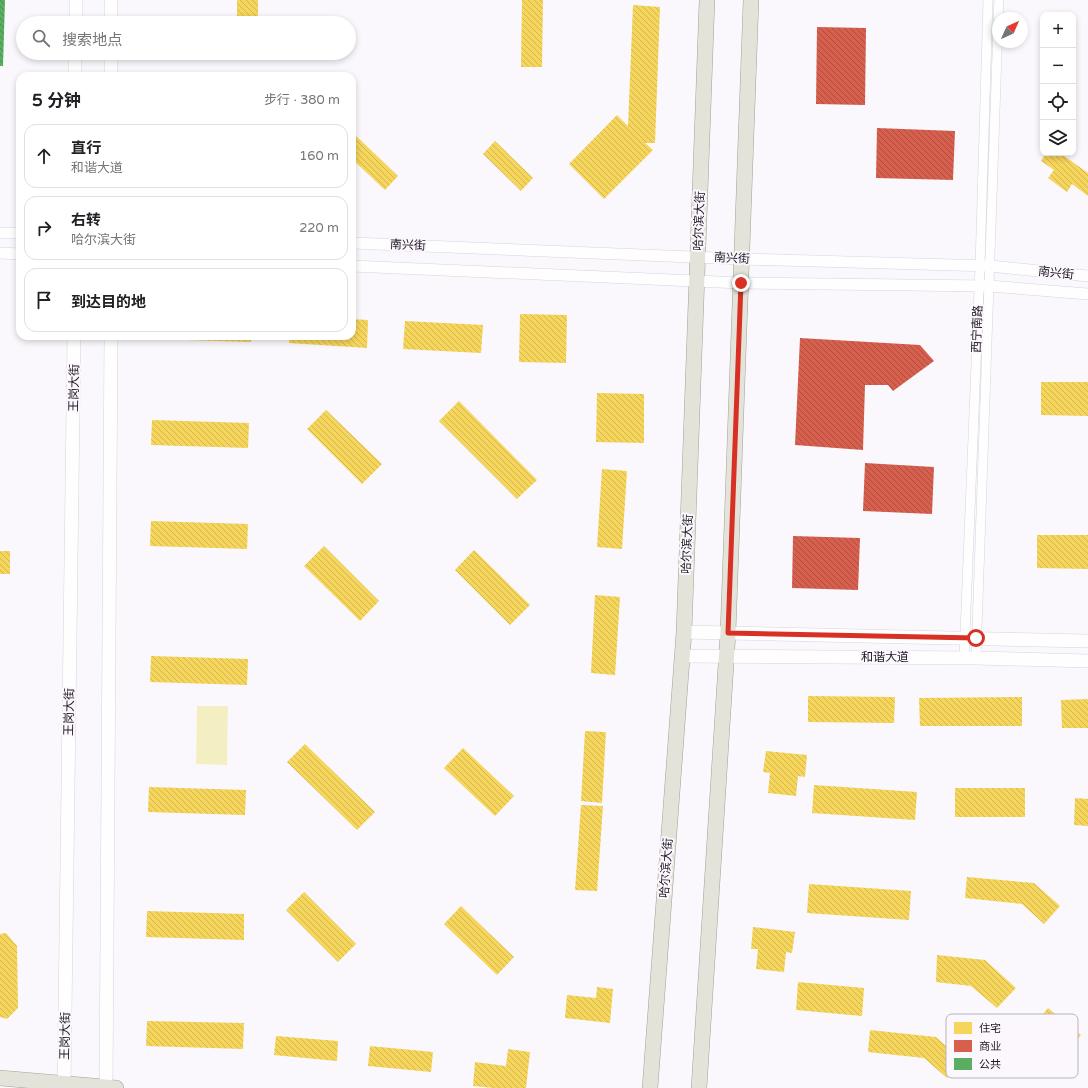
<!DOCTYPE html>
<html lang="zh">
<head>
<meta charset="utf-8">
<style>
	:root { --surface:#fff; --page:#f6f6f6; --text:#202124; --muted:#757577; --line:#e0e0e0 }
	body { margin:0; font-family:"Varela Round","Noto Sans SC",sans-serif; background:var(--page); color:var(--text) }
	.controls { position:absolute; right:12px; top:12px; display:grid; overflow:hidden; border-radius:8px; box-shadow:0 2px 6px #0003 }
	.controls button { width:36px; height:36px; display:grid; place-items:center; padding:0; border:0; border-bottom:1px solid var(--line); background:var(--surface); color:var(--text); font:20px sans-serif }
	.compass { position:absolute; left:992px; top:12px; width:36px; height:36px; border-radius:50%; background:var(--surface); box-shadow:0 2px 6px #0003; rotate:45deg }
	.stop { position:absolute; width:12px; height:12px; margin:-9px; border:3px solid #d93025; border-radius:50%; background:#fff }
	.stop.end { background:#d93025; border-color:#fff; box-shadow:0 1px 4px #0008 }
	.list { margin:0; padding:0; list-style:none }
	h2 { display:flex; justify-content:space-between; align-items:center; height:52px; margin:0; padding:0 16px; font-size:17px }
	h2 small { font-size:13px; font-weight:400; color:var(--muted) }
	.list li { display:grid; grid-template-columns:26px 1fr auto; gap:12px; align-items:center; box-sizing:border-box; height:64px; margin:0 8px 8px; padding:0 8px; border:1px solid var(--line); border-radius:12px }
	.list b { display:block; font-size:15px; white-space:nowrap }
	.list p { margin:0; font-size:13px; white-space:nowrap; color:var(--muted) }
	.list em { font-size:13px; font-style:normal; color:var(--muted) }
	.icon { flex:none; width:22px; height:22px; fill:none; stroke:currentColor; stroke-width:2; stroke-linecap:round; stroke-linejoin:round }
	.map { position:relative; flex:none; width:1088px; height:1088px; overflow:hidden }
	.search { position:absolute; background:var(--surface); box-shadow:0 2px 6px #0003; left:16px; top:16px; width:340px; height:44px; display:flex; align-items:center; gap:10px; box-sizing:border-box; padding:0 14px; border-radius:22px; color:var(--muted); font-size:15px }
	.panel { position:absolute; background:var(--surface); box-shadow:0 2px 6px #0003; left:16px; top:72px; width:340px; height:268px; border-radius:12px }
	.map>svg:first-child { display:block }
	.pitch { fill:#f3efc3 }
	.homes { fill:url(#homes-back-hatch) }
	.shops { fill:url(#shops-back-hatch) }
	.public { fill:url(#public-back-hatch) }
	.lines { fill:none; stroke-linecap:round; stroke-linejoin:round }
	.minor-casing { stroke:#d8d3db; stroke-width:10 }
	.tertiary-casing { stroke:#d8d3db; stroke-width:12 }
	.secondary-casing { stroke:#d8d3db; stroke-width:14 }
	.primary-casing { stroke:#a4a193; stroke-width:16 }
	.minor { stroke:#fefeff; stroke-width:9 }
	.tertiary { stroke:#fefeff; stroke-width:11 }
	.secondary { stroke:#fefeff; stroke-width:13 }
	.primary { stroke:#e4e3da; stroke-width:15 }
	.route { stroke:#d93025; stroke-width:5 }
	.labels { text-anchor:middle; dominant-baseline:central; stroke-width:4; stroke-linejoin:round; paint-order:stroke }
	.street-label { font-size:12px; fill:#1e1621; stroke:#fbf7fd }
	.key { fill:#fbf7fd; stroke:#b9b4bb; stroke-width:1 }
	.key-label { font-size:11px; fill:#1e1621 }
</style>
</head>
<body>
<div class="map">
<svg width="1088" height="1088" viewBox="0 0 1088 1088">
	<defs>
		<pattern id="homes-back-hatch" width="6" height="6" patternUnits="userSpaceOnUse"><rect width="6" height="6" fill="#f6d55c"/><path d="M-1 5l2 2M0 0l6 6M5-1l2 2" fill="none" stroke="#d2b650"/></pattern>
		<pattern id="shops-back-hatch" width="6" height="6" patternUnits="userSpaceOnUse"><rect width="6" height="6" fill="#d6604d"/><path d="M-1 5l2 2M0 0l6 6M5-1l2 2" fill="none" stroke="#ad4e40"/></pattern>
		<pattern id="public-back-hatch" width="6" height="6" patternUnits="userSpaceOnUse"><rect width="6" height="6" fill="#5aae61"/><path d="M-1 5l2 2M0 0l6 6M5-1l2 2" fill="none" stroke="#4a8d50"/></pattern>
	</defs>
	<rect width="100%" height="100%" fill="#faf8fc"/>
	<path class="pitch" d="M197,706h31l-1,59 -31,-1z"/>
	<path class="homes" d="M237,0h21v23h-21z
		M522,0h21l-1,67h-21z
		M633,5l27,2 -5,136h-10l8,7 -49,49 -35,-35 48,-49 11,11z
		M352,132l46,44 -13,14 -33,-31z
		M495,141l38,37 -12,13 -38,-37z
		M1046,153h14l28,20v23l-16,-12 -5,8 -19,-14 6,-8 -13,-9z
		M520,314l47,1 -1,48 -47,-1z
		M352,319l16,1 -1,28 -78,-5v-7h63z
		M405,321l78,4 -2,28 -78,-4z
		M153,336h98v6l-98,-3z
		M1041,382h47v34l-47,-1z
		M597,393l47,1v49l-48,-1z
		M459,401l78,79 -20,19 -78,-78z
		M326,410l56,54 -20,20 -55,-55z
		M152,420l97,3 -1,25 -97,-3z
		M602,469l25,2 -5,78 -25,-2z
		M151,521l97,3 -1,25 -97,-3z
		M1037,535h51v34l-51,-1z
		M324,546l55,55 -19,20 -56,-55z
		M474,550l56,55 -20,20 -55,-55z
		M0,551h10v23h-10z
		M595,595l25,2 -5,78 -24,-2z
		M151,656l97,3 -1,26 -97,-3z
		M808,696l87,1 -1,26 -86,-1z
		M1022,697v29h-102l-1,-28z
		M1088,699v29h-26l-1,-28z
		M585,731l21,1 -4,71 -21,-2z
		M305,744l70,68 -18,18 -70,-68z
		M463,748l51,48 -19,20 -51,-48z
		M766,751l41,4 -2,22 -7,-1 -2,20 -28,-3 2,-20 -7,-1z
		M814,785l103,7 -2,28 -103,-7z
		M149,787l97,3 -1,25 -97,-3z
		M955,788h70v29h-70z
		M1075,798l13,1v27l-14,-1z
		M581,805l22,1 -6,85 -22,-1z
		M967,877l67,6 26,23 -16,18 -22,-20 -57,-6z
		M809,884l102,7 -2,29 -102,-7z
		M304,892l52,52 -18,18 -52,-52z
		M461,906l53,51 -17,18 -53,-51z
		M147,911l97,3v26l-98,-3z
		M753,927l42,5 -3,21 -6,-1 -2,20 -28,-3 2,-20h-7z
		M6,933l11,13 1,62 -11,11 -7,-2v-83z
		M937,955l48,5 31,28 -19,20 -26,-22 -35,-4z
		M798,982l66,6 -2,28 -66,-6z
		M597,987l16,2 -3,34 -45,-5 2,-23 29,3z
		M1048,1008l33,27 -18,21 -32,-27z
		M147,1021l97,2 -1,26 -97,-3z
		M870,1030l66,7 26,23 -15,18 -23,-20 -56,-6z
		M276,1036l62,5 -1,20 -63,-6z
		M370,1046l63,6 -2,20 -63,-6z
		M508,1049l22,3 -4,36h-33l-20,-2 2,-24 31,4z"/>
	<path class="shops" d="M817,27l49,1 -1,77 -49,-1z
		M877,128l78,3 -2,49 -77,-2z
		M800,338l120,7 14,16 -41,30 -5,-6h-23l-2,65 -68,-5z
		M865,463l69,4 -2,47 -69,-3z
		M793,536l67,2 -2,52 -66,-2z"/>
	<path class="public" d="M0,0h5l-2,66h-3z"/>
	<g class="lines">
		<g class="minor-casing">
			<path id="minor" d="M998,18l1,-18
				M964,658l16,-392 8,-266
				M976,658l22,-633"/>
		</g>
		<g class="tertiary-casing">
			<path id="tertiary" d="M0,233h20
				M352,243l389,16 249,7 98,10
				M0,253l20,1
				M352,266l389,17 248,3 99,8"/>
		</g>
		<g class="secondary-casing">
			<path id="secondary" d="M111,0v23
				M76,23v-23
				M111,53v23
				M75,76v-23
				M684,632l404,9
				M682,656l294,2 112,3
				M64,1088l10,-752
				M106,1088l5,-752"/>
		</g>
		<g class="primary-casing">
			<path id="primary" d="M0,1078l116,10
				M650,1088l34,-456 23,-632
				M699,1088l29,-455 23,-633"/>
		</g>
		<use href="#minor" class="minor"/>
		<use href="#tertiary" class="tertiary"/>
		<use href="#secondary" class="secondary"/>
		<use href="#primary" class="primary"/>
	</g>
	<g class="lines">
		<path class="route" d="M741,283l-13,350 248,5"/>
	</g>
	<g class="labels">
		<g class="street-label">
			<text transform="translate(699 221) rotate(-88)">哈尔滨大街</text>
			<text transform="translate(408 245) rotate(2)">南兴街</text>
			<text transform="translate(732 258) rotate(3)">南兴街</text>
			<text transform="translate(1056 273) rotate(6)">南兴街</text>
			<text transform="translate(977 329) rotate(-88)">西宁南路</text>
			<text transform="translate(74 388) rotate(-89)">王岗大街</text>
			<text transform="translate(687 544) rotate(-88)">哈尔滨大街</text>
			<text x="885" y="657">和谐大道</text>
			<text transform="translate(69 712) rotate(-89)">王岗大街</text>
			<text transform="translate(666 868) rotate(-86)">哈尔滨大街</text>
			<text transform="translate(65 1036) rotate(-89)">王岗大街</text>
		</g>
	</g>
	<rect x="946" y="1014" width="132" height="64" rx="6" class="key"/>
	<rect x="954" y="1022" width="18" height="12" fill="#f6d55c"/>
	<rect x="954" y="1040" width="18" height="12" fill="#d6604d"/>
	<rect x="954" y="1058" width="18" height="12" fill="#5aae61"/>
	<g class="key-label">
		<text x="979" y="1032">住宅</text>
		<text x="979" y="1050">商业</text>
		<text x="979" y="1068">公共</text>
	</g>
</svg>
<div class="controls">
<button>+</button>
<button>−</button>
<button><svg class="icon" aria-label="locate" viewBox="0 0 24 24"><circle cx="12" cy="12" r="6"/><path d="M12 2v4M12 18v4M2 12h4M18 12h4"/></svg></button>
<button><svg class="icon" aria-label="layers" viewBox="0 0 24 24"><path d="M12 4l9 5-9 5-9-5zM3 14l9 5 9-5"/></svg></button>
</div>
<svg class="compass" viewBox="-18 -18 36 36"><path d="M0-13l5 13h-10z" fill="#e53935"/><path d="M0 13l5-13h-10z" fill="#757577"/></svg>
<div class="stop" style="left:976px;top:638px"></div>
<div class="stop end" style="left:741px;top:283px"></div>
<div class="search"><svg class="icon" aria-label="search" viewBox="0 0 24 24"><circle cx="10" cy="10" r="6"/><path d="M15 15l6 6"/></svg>搜索地点</div>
<section class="panel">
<h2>5 分钟<small>步行 · 380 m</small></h2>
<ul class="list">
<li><svg class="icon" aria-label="ahead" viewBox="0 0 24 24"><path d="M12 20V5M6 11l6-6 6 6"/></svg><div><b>直行</b><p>和谐大道</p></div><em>160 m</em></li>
<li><svg class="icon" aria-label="right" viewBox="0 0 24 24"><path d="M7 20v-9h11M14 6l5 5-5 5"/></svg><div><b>右转</b><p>哈尔滨大街</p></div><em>220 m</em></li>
<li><svg class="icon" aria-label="arrive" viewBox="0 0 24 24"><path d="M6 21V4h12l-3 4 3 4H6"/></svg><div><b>到达目的地</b></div></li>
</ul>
</section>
</div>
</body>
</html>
